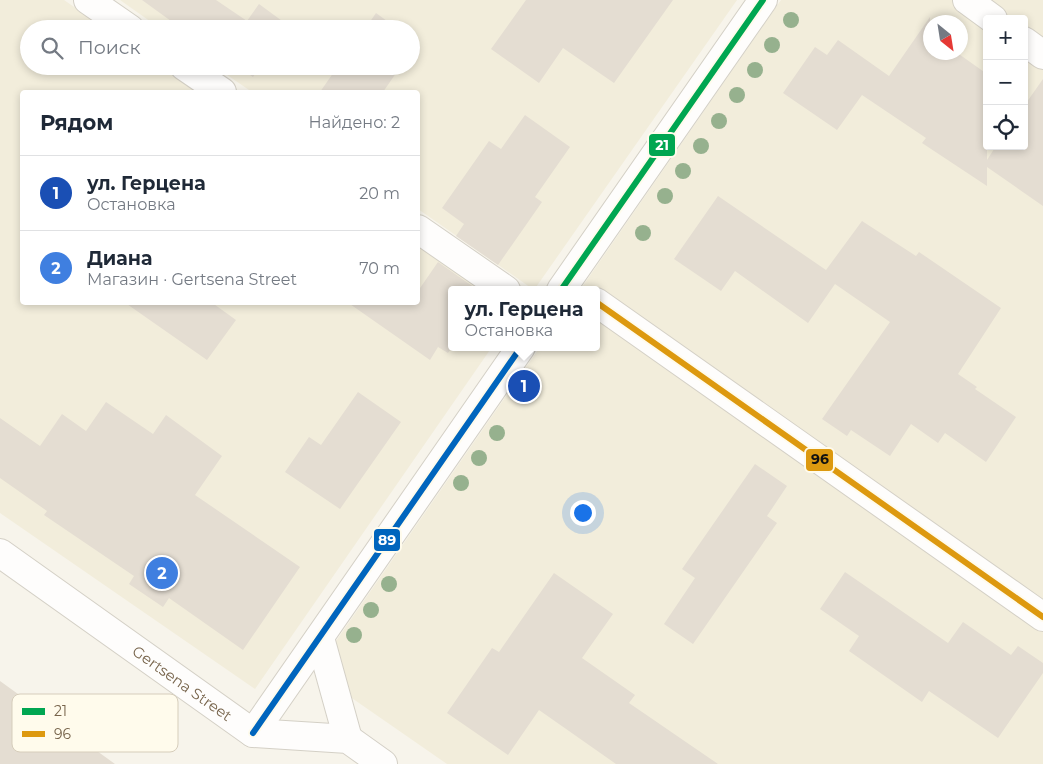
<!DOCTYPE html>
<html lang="ru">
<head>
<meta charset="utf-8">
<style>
	:root { --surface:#fff; --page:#f2f2f3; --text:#1f2937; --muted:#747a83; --line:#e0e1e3; --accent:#5a5a59 }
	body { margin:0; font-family:Montserrat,sans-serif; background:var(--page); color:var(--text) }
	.controls { position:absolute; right:15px; top:15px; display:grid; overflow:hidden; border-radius:5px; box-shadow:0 2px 8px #0003 }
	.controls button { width:45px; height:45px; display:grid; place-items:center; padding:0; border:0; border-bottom:1px solid var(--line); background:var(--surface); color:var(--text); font:25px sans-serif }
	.compass { position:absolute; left:923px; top:15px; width:45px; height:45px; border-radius:50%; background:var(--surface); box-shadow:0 2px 8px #0003; rotate:150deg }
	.you { position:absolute; left:582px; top:512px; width:18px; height:18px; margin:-12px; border:4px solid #fff; border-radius:50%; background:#1a73e8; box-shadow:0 0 0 8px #1a73e833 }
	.badge { display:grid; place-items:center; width:32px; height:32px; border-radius:50%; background:var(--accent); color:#fff; font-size:16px; font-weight:700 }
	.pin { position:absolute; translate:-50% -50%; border:2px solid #fff; box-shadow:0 1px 5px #0006 }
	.popup { position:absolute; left:448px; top:286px; width:152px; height:65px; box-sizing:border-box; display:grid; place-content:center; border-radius:5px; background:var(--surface); filter:drop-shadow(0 1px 4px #0005); font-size:16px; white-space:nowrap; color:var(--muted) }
	.popup b { font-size:19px; color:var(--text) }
	.popup::after { content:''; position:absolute; left:50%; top:100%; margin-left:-10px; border:10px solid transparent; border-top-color:var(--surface) }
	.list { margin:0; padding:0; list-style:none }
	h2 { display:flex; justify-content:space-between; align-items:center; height:65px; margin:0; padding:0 20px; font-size:21px }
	h2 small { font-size:16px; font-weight:400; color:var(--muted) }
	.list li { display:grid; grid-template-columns:32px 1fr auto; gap:15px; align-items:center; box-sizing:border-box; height:75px; padding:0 20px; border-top:1px solid var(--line) }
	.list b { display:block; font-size:19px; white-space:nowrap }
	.list p { margin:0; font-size:16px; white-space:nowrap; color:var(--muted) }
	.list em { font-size:16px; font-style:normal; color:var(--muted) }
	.icon { flex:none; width:28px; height:28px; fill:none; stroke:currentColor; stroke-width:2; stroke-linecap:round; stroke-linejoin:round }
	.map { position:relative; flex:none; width:1043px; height:764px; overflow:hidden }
	.search { position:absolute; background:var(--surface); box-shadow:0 2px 8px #0003; left:20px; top:20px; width:400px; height:55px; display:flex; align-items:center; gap:12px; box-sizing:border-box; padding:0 18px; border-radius:28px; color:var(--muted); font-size:19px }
	.panel { position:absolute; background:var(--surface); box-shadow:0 2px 8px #0003; left:20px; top:90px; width:400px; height:215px; border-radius:5px }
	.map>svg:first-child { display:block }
	.residential { fill:#f2eddb; fill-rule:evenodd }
	.building { fill:#e4ddd2 }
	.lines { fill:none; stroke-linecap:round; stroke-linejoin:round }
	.minor-casing { stroke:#d4d0c6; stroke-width:30 }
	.tertiary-casing { stroke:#d4d0c6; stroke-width:30 }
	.minor { stroke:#fefdfc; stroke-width:28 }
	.tertiary { stroke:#fefdfc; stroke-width:28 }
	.bus-1-casing { stroke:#fffbec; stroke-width:10 }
	.bus-2-casing { stroke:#fffbec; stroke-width:10 }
	.bus-3-casing { stroke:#fffbec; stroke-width:10 }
	.bus-1 { stroke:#00a651; stroke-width:6 }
	.bus-2 { stroke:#dd990f; stroke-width:6 }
	.bus-3 { stroke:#0065bd; stroke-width:6 }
	.tree { fill:#96b18e }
	.labels { text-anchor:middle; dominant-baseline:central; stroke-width:4; stroke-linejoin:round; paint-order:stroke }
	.street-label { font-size:15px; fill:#76634a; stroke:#fffbec }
	.key { fill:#fffbec; stroke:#d6cdbb; stroke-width:1 }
	.key-label { font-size:14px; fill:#76634a }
	.line-badge { stroke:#fffbec; stroke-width:2 }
	.badge-label { font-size:14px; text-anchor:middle; font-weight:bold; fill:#fff }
	.pale-badge-label { font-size:14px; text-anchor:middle; font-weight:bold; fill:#111 }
</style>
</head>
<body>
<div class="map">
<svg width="1043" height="764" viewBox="0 0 1043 764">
	<rect width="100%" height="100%" fill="#f7f4eb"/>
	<path class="residential" d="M0,0h64l42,29h-77v37h131l39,26h-177v210h396v-59l68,47h-34v57h40l-237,342 -255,-176z
		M120,0h617l-203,290 -116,-81v-117h-166l-38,-26h197v-37h-250z
		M781,0h262v764h-596l-101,-70 -10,-53 204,-294h56v-57h-16zM987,19h37v127h-37zM930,22h30v30h-30z"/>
	<path class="building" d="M142,0h74l31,21 12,-17 30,22 -2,3h-105z
		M526,0h147l-59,83 -51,-35 -24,35 -48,-34z
		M376,13l22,16h-33z
		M930,17v35h26l31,22v86l9,-14h28v-40l19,-27v127l-56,-39v19l-65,-43 4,-5 -64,-43 -25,35 -54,-37 32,-46 12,8 11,-15 51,36z
		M237,66h23l-7,11z
		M338,66h63l-18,26h-63z
		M525,115l45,32 -35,50 7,5 -44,63 -42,-29 8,-12 -22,-16 47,-67 12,8z
		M718,196l108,74 36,-49 54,35 3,-4 82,56 -43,66 19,13 -2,2 41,28 -30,45 -41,-29 -7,10 -27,-19 -21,32 -39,-26 -4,6 -25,-17 68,-97 -55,-38 -27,39 -73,-52 -14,20 -47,-32z
		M438,262l40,28h-26v57l-4,6 -10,-6 -8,13 -83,-58h71v-11z
		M124,302h87l25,18 -29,40z
		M358,392l43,30 -61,87 -55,-37 24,-35 12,8z
		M106,402l47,32 13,-19 56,41 -27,39 105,72 -57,83 -74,-52 -6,9 -34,-23 5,-8 -90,-61 3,-4 -47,-33v-60l40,28 22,-32 24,17z
		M755,464l32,22 -20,30 10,7 -84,121 -29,-20 31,-46 -13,-9z
		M845,572l103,71 15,-21 48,33 7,-9 25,17v10l-45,65 -69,-47 -7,11 -73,-51 10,-15 -39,-27z
		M554,573l59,41 -31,44 53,37 -6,8 89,61h-102l-77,-54 -31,45 -61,-42 45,-65 7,4z
		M0,681l115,83h-115z"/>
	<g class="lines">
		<g class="minor-casing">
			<path id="minor" d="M88,0l42,29
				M967,0l26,19
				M1024,41l19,14
				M184,66l38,26
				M418,229l88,61
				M596,302l447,315"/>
		</g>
		<g class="tertiary-casing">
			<g id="tertiary">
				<path d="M561,290l202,-290"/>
				<path id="s1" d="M0,553l253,180 95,6 35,25"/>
				<path d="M320,638l28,101"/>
				<path d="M253,733l268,-386"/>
			</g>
		</g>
		<use href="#minor" class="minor"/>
		<use href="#tertiary" class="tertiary"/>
		<g class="bus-1-casing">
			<path id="bus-1" d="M561,290l202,-290"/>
		</g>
		<g class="bus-2-casing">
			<path id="bus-2" d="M596,302l447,315"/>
		</g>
		<g class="bus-3-casing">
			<path id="bus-3" d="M253,733l268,-386"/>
		</g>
		<use href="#bus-1" class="bus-1"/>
		<use href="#bus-2" class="bus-2"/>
		<use href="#bus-3" class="bus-3"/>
	</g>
	<g class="tree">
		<circle cx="791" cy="20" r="8"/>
		<circle cx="772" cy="45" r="8"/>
		<circle cx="755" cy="70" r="8"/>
		<circle cx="737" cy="95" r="8"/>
		<circle cx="719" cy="121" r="8"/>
		<circle cx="701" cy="146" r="8"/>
		<circle cx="683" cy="171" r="8"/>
		<circle cx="665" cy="196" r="8"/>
		<circle cx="643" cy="233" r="8"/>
		<circle cx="497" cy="433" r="8"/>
		<circle cx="479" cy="458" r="8"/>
		<circle cx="461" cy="483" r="8"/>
		<circle cx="389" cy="584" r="8"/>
		<circle cx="371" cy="610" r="8"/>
		<circle cx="354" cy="635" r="8"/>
	</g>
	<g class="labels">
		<g class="street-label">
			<text stroke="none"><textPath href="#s1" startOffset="224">Gertsena Street</textPath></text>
		</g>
	</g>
	<rect x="12" y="694" width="166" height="58" rx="8" class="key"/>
	<rect x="22" y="708" width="23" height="7" fill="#00a651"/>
	<rect x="22" y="731" width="23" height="6" fill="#dd990f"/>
	<g class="key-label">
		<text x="54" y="716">21</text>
		<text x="54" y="739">96</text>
	</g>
	<g class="line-badge">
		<rect x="648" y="133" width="28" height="24" rx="5" fill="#00a651"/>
		<rect x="805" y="448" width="29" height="24" rx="5" fill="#dd990f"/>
		<rect x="373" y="528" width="28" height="24" rx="5" fill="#0065bd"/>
	</g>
	<g class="badge-label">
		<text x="662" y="150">21</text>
		<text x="387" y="545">89</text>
	</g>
	<g class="pale-badge-label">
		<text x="820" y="464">96</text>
	</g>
</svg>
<div class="controls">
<button>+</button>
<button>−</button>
<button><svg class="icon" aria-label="locate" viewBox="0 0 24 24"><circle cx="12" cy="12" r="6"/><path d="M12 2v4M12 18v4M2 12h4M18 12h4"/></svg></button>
</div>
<svg class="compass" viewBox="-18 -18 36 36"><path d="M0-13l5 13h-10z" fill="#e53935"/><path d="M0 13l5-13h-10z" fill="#747a83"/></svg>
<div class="you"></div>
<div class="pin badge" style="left:524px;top:386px;background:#1a4fb4">1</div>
<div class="popup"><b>ул. Герцена</b>Остановка</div>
<div class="pin badge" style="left:162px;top:573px;background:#3f7fe0">2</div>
<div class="search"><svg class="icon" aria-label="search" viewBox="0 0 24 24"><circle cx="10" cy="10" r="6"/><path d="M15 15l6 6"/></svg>Поиск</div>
<section class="panel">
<h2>Рядом<small>Найдено: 2</small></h2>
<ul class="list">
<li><span class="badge" style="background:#1a4fb4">1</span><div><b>ул. Герцена</b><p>Остановка</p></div><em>20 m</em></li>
<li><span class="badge" style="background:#3f7fe0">2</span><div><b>Диана</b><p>Магазин · Gertsena Street</p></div><em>70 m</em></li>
</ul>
</section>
</div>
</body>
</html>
